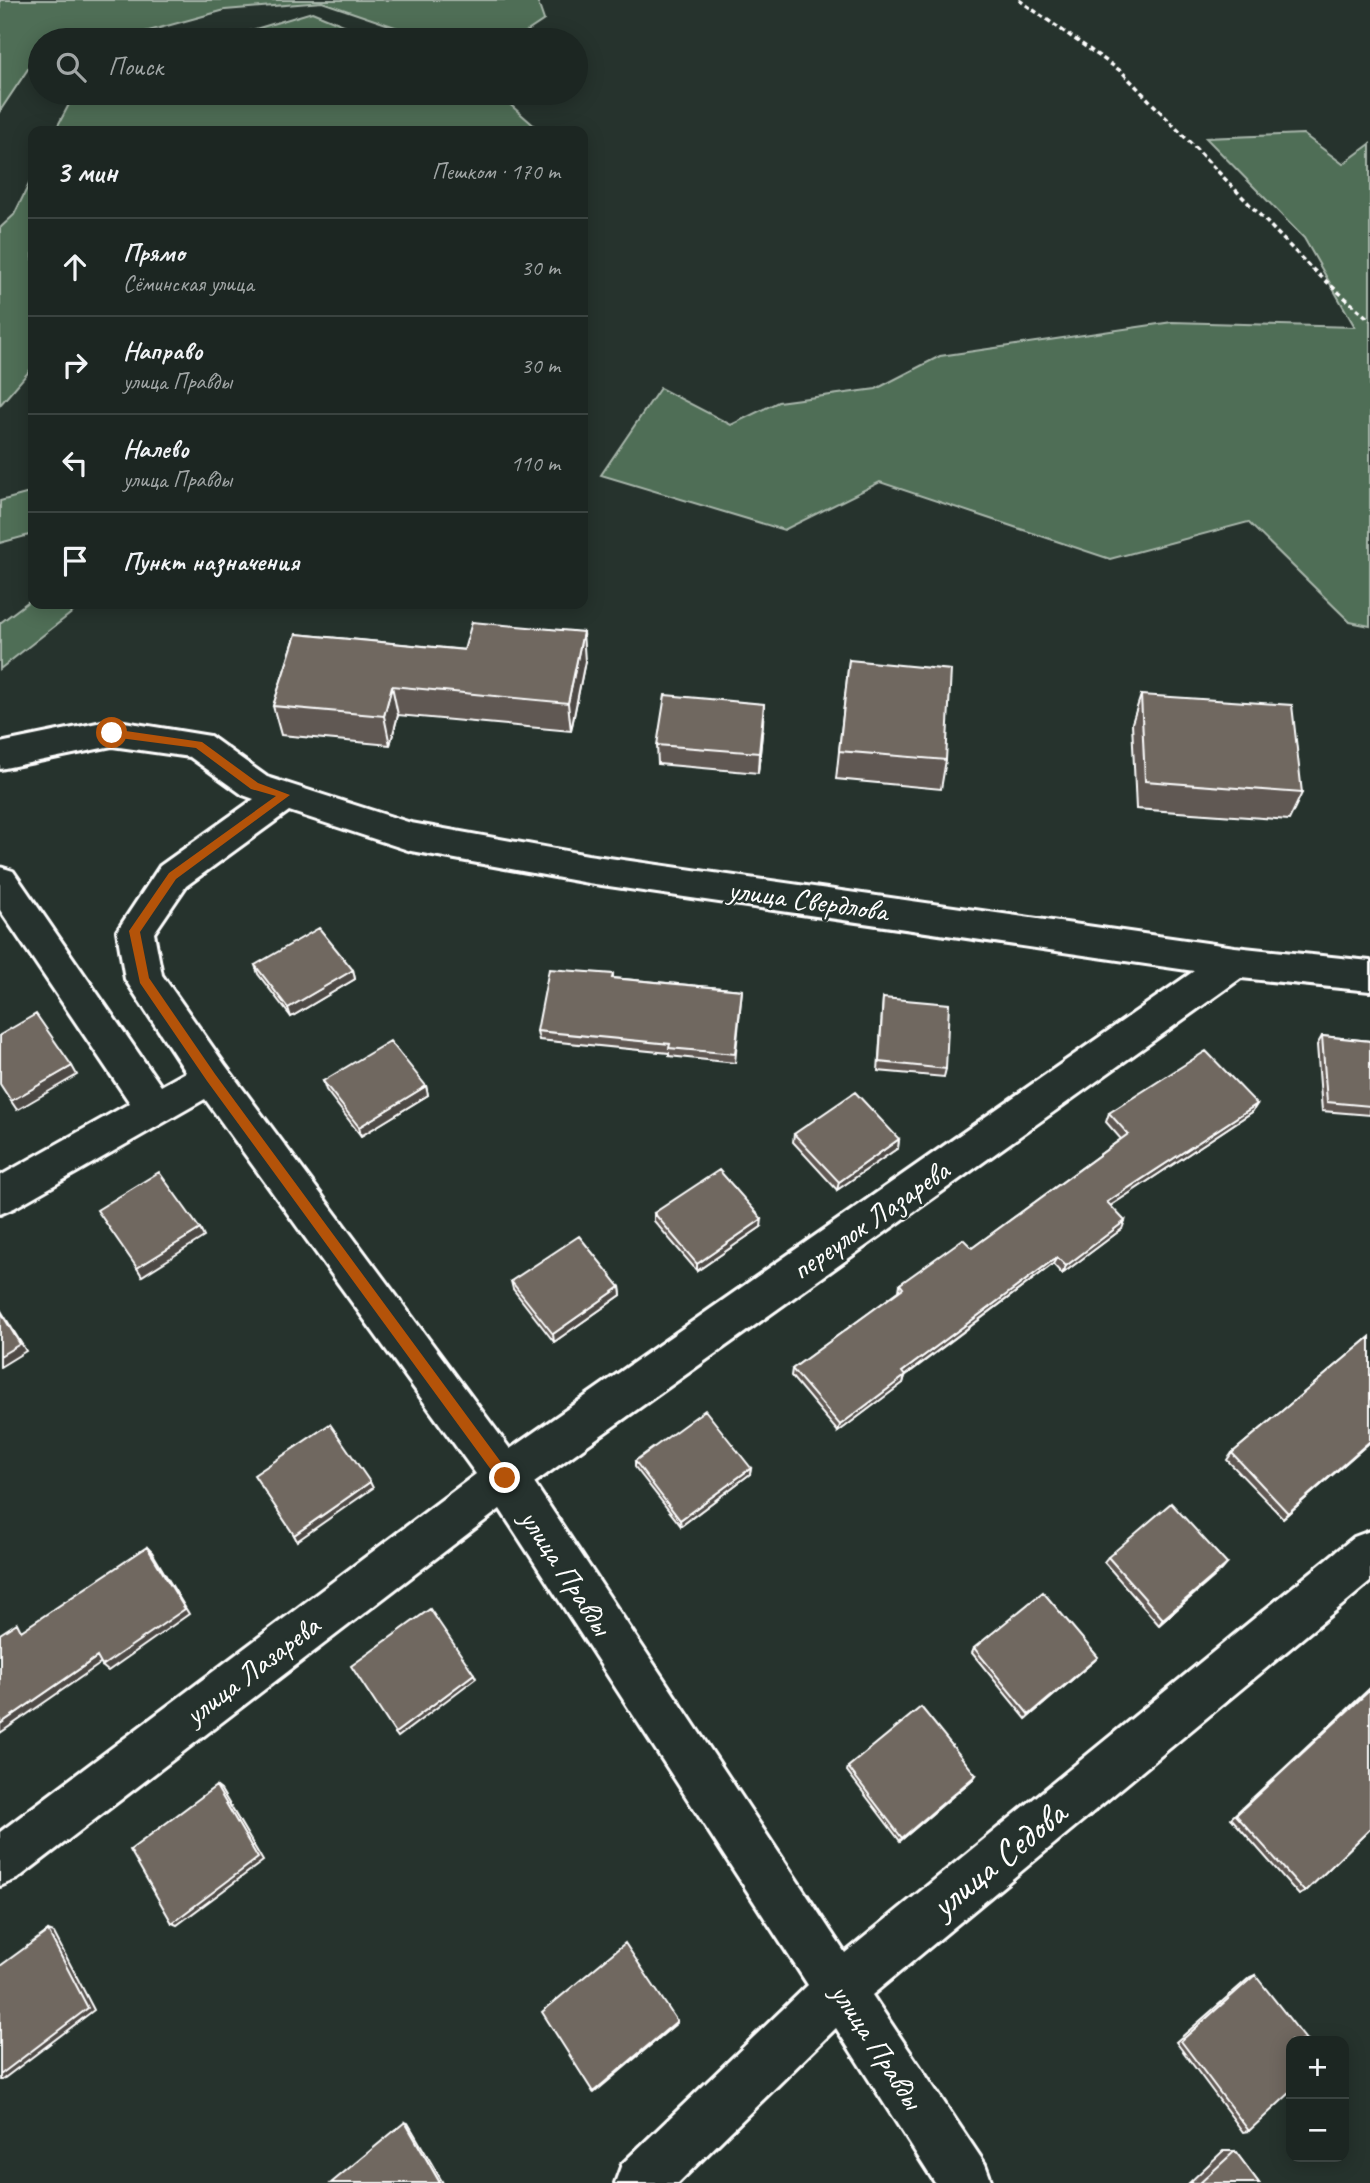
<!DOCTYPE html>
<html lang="ru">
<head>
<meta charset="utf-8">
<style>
	:root { --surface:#1c2622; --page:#29322f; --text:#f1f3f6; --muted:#a0a5a5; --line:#3a4340 }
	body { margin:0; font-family:Caveat,sans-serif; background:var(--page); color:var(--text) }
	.controls { position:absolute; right:21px; bottom:21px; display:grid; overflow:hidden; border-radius:14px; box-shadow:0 4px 18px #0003 }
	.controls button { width:63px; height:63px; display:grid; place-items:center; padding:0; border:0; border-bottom:2px solid var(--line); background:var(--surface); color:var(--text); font:35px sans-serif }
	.stop { position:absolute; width:21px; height:21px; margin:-16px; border:5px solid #b45309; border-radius:50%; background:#fff }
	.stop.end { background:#b45309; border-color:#fff; box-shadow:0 2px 7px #0008 }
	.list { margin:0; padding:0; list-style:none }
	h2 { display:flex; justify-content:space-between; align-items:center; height:91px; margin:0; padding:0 28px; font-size:30px }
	h2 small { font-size:23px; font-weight:400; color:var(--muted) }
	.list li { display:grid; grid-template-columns:46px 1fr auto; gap:21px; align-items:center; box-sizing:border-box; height:98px; padding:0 28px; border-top:2px solid var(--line) }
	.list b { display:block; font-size:26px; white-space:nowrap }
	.list p { margin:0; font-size:23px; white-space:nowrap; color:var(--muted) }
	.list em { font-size:23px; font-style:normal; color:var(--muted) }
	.icon { flex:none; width:38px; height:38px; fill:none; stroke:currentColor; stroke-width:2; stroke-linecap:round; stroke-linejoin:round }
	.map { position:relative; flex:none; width:1370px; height:2183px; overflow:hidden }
	.search { position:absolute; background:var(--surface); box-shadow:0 4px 18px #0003; left:28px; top:28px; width:560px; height:77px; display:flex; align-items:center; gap:18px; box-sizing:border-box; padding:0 24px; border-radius:38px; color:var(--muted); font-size:26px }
	.panel { position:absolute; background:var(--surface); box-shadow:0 4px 18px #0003; left:28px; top:126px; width:560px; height:483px; border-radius:14px }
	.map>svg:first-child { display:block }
	.green { fill:#506e57; stroke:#a8b6ab; stroke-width:2 }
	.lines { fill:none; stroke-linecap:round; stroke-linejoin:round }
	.minor-casing { stroke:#fff; stroke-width:6 }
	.path { stroke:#fff; stroke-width:3.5; stroke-dasharray:5 3.5; stroke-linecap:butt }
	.minor { fill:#26332d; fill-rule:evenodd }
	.wall { fill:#605953; stroke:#fff; stroke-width:2 }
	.shaded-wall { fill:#4e4944; stroke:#fff; stroke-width:2 }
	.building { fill:#706861; stroke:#fff; stroke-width:2 }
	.route { fill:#b45309 }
	.labels { text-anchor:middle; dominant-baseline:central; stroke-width:5; stroke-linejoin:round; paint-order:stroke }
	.street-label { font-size:30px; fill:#fff; stroke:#26332d }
	.near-street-label { font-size:37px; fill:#fff; stroke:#26332d }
</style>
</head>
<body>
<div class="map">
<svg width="1370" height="2183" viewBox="0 0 1370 2183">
	<rect width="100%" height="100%" fill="#26332d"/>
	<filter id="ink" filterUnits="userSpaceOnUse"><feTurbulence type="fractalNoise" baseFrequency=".0143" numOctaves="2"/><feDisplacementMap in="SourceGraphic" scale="14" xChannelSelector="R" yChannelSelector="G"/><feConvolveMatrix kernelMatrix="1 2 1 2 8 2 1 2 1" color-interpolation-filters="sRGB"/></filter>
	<g filter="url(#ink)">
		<path class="green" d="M0,0h537l7,20 -30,20h-81l-111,-38 -97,8 -109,30h-76v21l-8,2 -32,48z
			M312,12l68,28h-161z
			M75,93h422l41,36 -483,2z
			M1303,134l40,30 27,-20v482l-20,-4 -102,-100 -138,37 -230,-77 -96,48 -183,-55 59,-87 71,37 47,-23 98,-13 64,-33 232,-34 183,5 -51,-89 -98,-100z
			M33,176v191l-33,38v-177l14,-13z
			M33,492v42l-33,9v-42z
			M33,598v6h50l-83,65v-46z"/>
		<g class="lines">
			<g class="minor-casing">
				<path id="minor" d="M112,720l98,16 57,41 144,46 177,32 647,92 135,14v30l-129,-13 -707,505 311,470 509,-416 16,-6v51l-498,413 113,169 7,19h-57l-99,-155 -158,155h-63l7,-19 186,-179 -308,-476 -483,370 -17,7v-54l476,-358 -271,-375 -191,109 -14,6v-38l130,-73 -130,-193v-43l13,4 148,215 25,-14 -61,-93 -8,-48 43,-65 94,-67 -11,-4 -53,-38 -78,-11 -112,23v-26zM289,811l122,40 177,32 606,88 -684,478 -285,-384 -63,-90 -8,-42 32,-47z"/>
			</g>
			<path class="path" d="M1019,0l103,72 187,194 61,54"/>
			<use href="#minor" class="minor"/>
		</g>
		<path class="wall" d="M296,634l289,27 -14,70 -173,-16 -8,30 -109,-10 -8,-29z
			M849,660l97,100 -5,29 -105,-10z
			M1141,695l161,98 -13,27 -153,-11 -4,-86z
			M763,724l-5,49 -100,-9 -1,-19z
			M255,965l98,5 2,9 -64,38 -33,-43z
			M613,974v4l129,12 -7,73 -66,-7v-3l-130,-13 -2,-9z
			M883,998l63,71 -2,8 -66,-6z
			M1322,1036l48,5v74l-48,-4 -5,-66z
			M323,1081l103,5 2,9 -67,41 -35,-46z
			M1257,1104l-5,8 -142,94 12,23 -60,45 -9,-10 -148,112 -2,7 -65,49 -47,-56 1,-7 107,-78 1,-7 72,-36 149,-109 -15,-17 3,-9z
			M794,1134l105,5 -1,9 -61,42 -44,-48z
			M654,1213l107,14 -64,44 -43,-50z
			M511,1281l109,6 1,8 -67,47 -41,-53z
			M1370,1337v105l-87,76 -56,-58 5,-7z
			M635,1461l116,7 -1,6 -69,52 -46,-59z
			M1108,1557l119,7 -68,61 -55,-63z
			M974,1648l120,13 -68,58 -54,-66z
			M1370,1688v141l-65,63 -6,3 -68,-77z
			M848,1767l128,8 -3,4 -73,62 -53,-70z
			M1255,1975l-6,156 -6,1 -67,-90 74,-65z
			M1223,2151h12l24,32h-70z"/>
		<path class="shaded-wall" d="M583,632l2,29 -14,70 -3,-28z
			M392,686l6,29 -8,30 -6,-29z
			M764,704l-1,20 -5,49 1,-20z
			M353,970l2,9 -64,38 -3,-9z
			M72,1066l5,9 -60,35 -6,-9z
			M426,1086l2,9 -67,41 -2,-9z
			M1257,1104l-5,8 -148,98 3,-8z
			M899,1139l-1,9 -61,42 2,-8z
			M762,1219l-1,8 -64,44v-7z
			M1125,1221l-3,8 -60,45 4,-8z
			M200,1229l4,8 -62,39 -5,-8z
			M1057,1257l-4,7 -153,115 2,-7z
			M620,1287l1,8 -67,47 -1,-8z
			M0,1309l26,42 -26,16z
			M905,1376l-2,7 -65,49 2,-7z
			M1370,1441v1l-87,76 5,-5z
			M751,1468l-1,6 -69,52 -1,-6z
			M370,1482l3,6 -76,53 -3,-6z
			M147,1547l5,5 37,62 -81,57 -6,-5z
			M1227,1564l-5,6 -63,55 4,-6z
			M97,1657l6,5 -103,71v-9z
			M1098,1657l-4,4 -68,58 3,-4z
			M474,1674l2,4 -78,59 -3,-4z
			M976,1775l-3,4 -73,62 2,-3z
			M216,1786l5,4 42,71 -86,64 -5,-2z
			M48,1931l6,2 40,77 -92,70h-2v-5z
			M677,2021v2l-83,70 -1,-1z
			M405,2122l3,1 35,60h-3z"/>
		<path class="building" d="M472,622l111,10 -15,71 -176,-17 -8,30 -111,-10 23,-72 168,16z
			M849,660l102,10 -5,90 -107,-9z
			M665,695l99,9 -5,49 -102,-8z
			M1141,695l151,10 10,88 -157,-12z
			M319,928l34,42 -65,38 -33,-43z
			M549,969l64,5 -1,4 130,12 -7,64 -66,-6 1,-4 -133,-13z
			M883,998l66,6 -3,65 -67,-7z
			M36,1014l36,52 -61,35 -11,-17v-49z
			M1322,1036l48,5v65l-43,-4z
			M390,1041l36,45 -67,41 -36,-46z
			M1206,1051l51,53 -150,98 18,19 -59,45 -9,-9 -155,115 3,4 -65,49 -48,-56 111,-81 -3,-4 63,-45 9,9 156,-114 -19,-21z
			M855,1092l44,47 -60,43 -45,-48z
			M719,1170l43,49 -65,45 -43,-51z
			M159,1172l41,57 -63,39 -40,-58z
			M579,1236l41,51 -67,47 -42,-53z
			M0,1311l20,33 -20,12z
			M1370,1337v104l-82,72 -56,-60z
			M705,1410l46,58 -71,52 -45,-59z
			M330,1424l40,58 -76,53 -40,-60z
			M1171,1503l56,61 -64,55 -55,-62z
			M147,1547l38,62 -83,57 -5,-9 -97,67v-90l17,-11 4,8z
			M1043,1592l55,65 -69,58 -55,-67z
			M430,1609l44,65 -79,59 -44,-67z
			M1370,1690v139l-65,63 -69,-77z
			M921,1707l55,68 -74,63 -54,-71z
			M216,1786l42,72 -86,65 -42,-73z
			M48,1931l40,77 -88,67v-109z
			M625,1943l52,78 -84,71 -51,-80z
			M1255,1975l52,66h-16v51l-42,39 -68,-90z
			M405,2122l35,61h-109z
			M1235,2151l24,32h-59z"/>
	</g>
	<path class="route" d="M112,729l90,13 56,41 32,12 -114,84 -36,53 9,46 66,96 294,399v9h-9l-293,-401 -67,-98 -11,-52 40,-58 107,-77 -25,-7 -55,-41 -84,-11 -5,-4z"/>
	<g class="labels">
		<g class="street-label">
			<text transform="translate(808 900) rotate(8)">улица Свердлова</text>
			<text transform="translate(870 1220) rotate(-35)">переулок Лазарева</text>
			<text transform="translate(566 1572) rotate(57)">улица Правды</text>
			<text transform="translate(252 1670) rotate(-37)">улица Лазарева</text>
			<text transform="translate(877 2046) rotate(57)">улица Правды</text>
		</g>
		<g class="near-street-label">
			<text transform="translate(998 1859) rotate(-39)">улица Седова</text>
		</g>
	</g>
</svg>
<div class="controls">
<button>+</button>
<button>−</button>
</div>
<div class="stop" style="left:112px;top:733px"></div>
<div class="stop end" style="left:505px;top:1478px"></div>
<div class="search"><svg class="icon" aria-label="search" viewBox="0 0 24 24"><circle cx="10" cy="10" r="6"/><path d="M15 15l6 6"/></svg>Поиск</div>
<section class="panel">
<h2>3 мин<small>Пешком · 170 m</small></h2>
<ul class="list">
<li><svg class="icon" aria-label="ahead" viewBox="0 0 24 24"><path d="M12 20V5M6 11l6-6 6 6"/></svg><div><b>Прямо</b><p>Сёминская улица</p></div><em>30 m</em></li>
<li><svg class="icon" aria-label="right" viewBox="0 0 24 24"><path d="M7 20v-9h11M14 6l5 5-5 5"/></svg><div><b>Направо</b><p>улица Правды</p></div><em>30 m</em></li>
<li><svg class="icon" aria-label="left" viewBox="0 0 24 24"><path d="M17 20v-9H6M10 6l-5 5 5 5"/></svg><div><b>Налево</b><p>улица Правды</p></div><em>110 m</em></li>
<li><svg class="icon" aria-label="arrive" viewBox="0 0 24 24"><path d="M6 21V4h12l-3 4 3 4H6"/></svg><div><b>Пункт назначения</b></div></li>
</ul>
</section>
</div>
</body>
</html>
